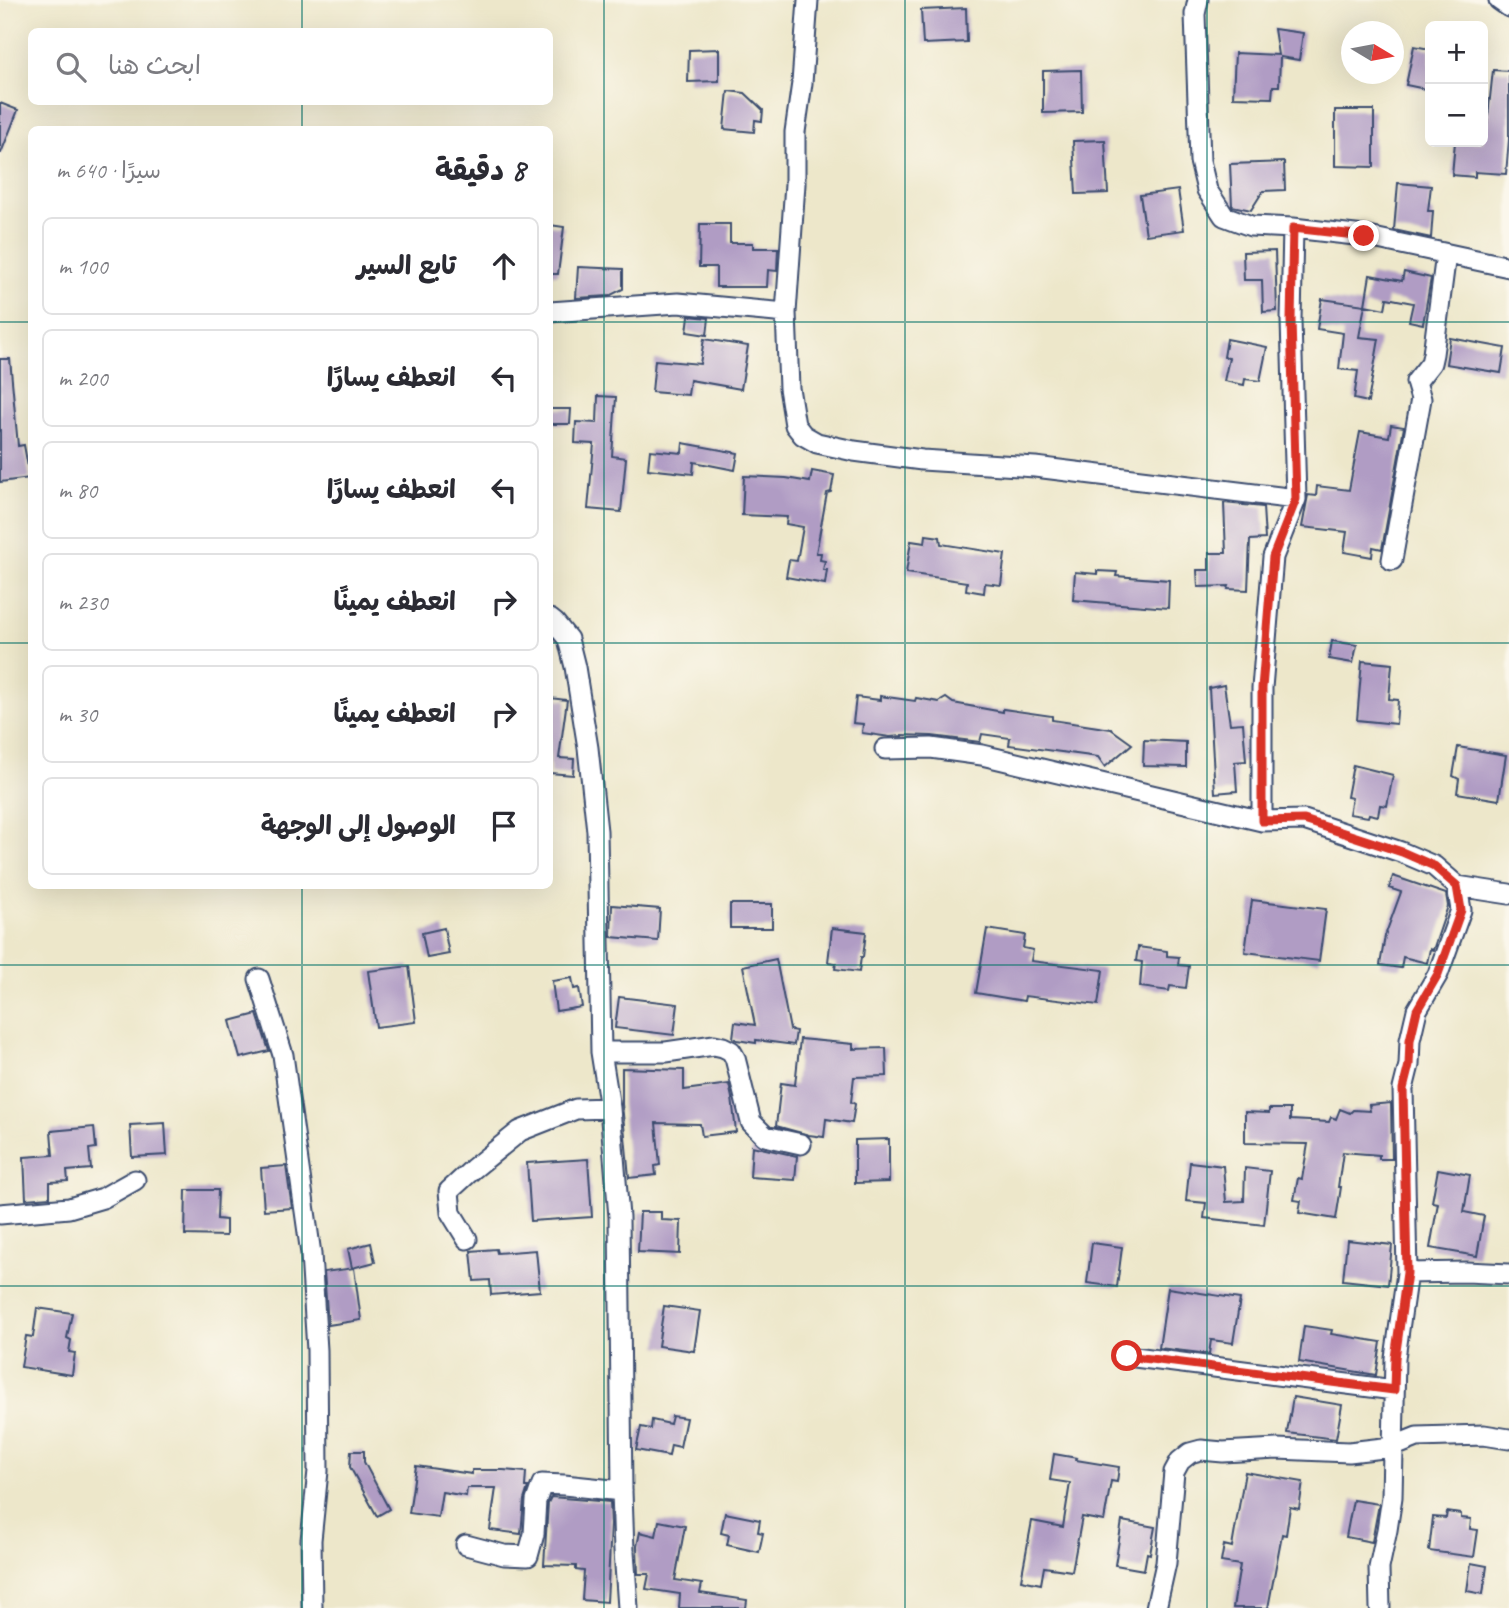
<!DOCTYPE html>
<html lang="ar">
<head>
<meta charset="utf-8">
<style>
	:root { --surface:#fff; --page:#f7f7f7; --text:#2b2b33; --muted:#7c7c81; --line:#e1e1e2 }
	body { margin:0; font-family:Caveat,"Playpen Sans Arabic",sans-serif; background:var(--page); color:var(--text); direction:rtl }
	.controls { position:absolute; right:21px; top:21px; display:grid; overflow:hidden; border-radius:10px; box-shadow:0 7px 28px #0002 }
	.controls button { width:63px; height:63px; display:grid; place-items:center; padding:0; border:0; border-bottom:2px solid var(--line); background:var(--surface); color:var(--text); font:35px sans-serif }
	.compass { position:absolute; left:1341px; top:21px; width:63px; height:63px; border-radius:50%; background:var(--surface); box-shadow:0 7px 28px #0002; rotate:100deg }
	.stop { position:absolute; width:21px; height:21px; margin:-16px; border:5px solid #d93025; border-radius:50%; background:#fff }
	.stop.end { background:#d93025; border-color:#fff; box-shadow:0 2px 7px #0008 }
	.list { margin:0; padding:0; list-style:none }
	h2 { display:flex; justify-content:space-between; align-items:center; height:91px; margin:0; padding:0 28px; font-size:30px }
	h2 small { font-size:23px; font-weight:400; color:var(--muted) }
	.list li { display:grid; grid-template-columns:46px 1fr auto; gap:21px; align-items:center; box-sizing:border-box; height:98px; margin:0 14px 14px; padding:0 14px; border:2px solid var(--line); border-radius:10px }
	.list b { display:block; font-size:26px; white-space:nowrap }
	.list em { font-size:23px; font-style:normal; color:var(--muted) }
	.icon { flex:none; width:38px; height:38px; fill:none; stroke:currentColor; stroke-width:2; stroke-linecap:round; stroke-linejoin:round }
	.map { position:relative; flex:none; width:1509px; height:1608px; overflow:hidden; direction:ltr }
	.search { position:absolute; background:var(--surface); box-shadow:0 7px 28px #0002; left:28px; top:28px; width:525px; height:77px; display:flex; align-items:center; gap:18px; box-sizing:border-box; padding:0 24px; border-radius:10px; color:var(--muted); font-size:26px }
	.panel { position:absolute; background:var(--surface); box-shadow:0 7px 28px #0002; left:28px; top:126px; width:525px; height:763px; border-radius:10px; direction:rtl }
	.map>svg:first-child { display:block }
	.building { fill:#b09cc4 }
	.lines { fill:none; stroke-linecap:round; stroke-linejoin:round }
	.minor-casing { stroke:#3a4b6e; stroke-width:23 }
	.minor { stroke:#fff; stroke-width:19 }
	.route { stroke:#d93025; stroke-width:9 }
	.grid { fill:none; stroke:#0f766e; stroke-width:2; stroke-opacity:0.55 }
</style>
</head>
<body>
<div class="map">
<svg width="1509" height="1608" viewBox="0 0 1509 1608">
	<rect width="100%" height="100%" fill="#fbf7ec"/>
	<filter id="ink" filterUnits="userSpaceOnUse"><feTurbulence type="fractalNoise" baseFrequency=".0143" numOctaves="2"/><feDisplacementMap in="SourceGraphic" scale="14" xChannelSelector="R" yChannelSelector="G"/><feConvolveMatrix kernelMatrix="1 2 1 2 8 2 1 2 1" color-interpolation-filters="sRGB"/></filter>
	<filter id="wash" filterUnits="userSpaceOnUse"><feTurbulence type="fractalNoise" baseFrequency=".00686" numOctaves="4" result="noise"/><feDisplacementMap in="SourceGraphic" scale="28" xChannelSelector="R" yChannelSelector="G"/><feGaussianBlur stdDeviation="1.57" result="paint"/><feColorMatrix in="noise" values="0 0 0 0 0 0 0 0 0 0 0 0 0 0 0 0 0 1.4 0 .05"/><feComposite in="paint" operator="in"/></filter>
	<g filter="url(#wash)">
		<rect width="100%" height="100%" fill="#ede7ca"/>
		<g id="blocks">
			<path class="building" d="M966,8l1,34 -44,2 -2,-34z
				M1274,29l29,4 -4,27 -19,-3 -1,29h-6l-1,12 -39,-1 2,-44 43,2z
				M1414,46l16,3v41l-24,-5z
				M719,49v32l-31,1 1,-32z
				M1081,70l1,42 -39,1v-42z
				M1493,70l16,1v68l-3,35 -31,-2v5l-23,-2 3,-33h28v-17l4,1z
				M728,91l17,2 18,17 -1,11 -7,-1 -1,12 -30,-3z
				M0,103l18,7 -17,43h-1z
				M1335,110h39v57l-39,-1z
				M1105,140l3,53 -32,1 -3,-53z
				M1284,162l1,28 -22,1 -12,19 -19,-4 -2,-42z
				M1398,183l33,3 -3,25h5l-2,27 -37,-8z
				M1178,190l6,40 -38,5 -6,-40z
				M700,224h30v19h23v5h25l-1,23 -9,-1 -1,17h-51v-20h-17z
				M550,225l14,2 -6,47h-8z
				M1275,251l2,60 -14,1 -1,-32h-18l-1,-28z
				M578,267l45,2v20l-14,7 -33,2z
				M1404,272l27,6 -8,46 -14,-3 4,-18 -26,-5 -2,11 -20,-4 5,-30 32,6z
				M1322,299l43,6 -6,32 20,2 -11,63 -14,-3 4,-28 -19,-2 4,-36 -26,-4z
				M689,316l20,2 -2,17 -20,-3z
				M1450,338l55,10 -4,25 -55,-9z
				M704,339l44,7 -7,43 -51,-9 -2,15 -36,-3 3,-32 45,4z
				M1227,339l40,8 -7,34 -15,-2 -1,6 -20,-4 5,-23 -5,-1z
				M0,359h10l8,87 6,-1 6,33 -30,4z
				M598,396l18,1 -4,59 14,2 -5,54 -33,-3 6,-65 -19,-1 1,-21 21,1z
				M550,409h21l-1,15h-20z
				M1391,425l13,2 -22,122 -9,-2 -1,10 -28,-5 3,-20 -45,-5 6,-32 8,1 1,-10 32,4 11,-58 29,5z
				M683,443l55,10 -3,17 -41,-8 -1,12 -45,-5 2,-19 32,3z
				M812,471l22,4 -3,17 -4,1 -11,60h5l-1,7 5,1 -2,9h4l-2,14 -39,-7 3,-17 8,1 6,-34 -17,-3 1,-7 -45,-2 2,-39 42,2 24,4z
				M1224,503l39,4 2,32 -15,1 -2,50 -20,-1 1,-3 -31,1 -1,-17h12v-17h17z
				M926,535l14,2 1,7 64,10 -4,31 -16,-2 -1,10 -18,-3 1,-8 -61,-9 5,-32 14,2z
				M1097,571l20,1 -1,4 53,4 -1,28 -95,-8 2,-28 22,2z
				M1332,641l25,4 -4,18 -24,-4z
				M1362,661l30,3 -3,35 9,1 -2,24 -39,-4z
				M1224,685l6,39 13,-1 3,38 -11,1 2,29 -22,2 -6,-105z
				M880,696l35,5 1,-3 23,4 7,-4 7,5 50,9v-3l49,7v4l59,9 21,15 -27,23 -7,-10 -89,-12 1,-7 -28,-4 -2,8 -48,-6 -30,-1v1l-12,1 -28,-4 1,-9 -10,-1 3,-26 24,3z
				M550,698l17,2 -8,58 15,1 -1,16 -23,-2z
				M1144,740l42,2v25l-43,-1z
				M1458,747l48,8 -7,45 -42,-7 2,-14 -6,-3z
				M1353,765l40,10 -6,31 -7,-1 -2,11 -9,-2 -1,3 -19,-3 3,-16 -5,-1z
				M1393,876l53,18 2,12 -15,44 -3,-1 -3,14 -24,-6 -2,11 -21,-3 5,-29 16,-44 -12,-4z
				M1252,900l74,9 -7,52 -74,-9z
				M730,904h42v24h-42z
				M612,905l48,4 -2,32 -47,-4z
				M444,928l5,26 -22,4 -5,-25z
				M832,928l34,4 -3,25h-2l-2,15 -24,-3 1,-6 -8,-1z
				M987,929l38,6 -2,13 10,2 -2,11 72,9 -5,35 -73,-9 -1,5 -48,-8z
				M1138,947l29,4v5l12,1 -1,8 11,1 -3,22 -16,-2 -1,5 -29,-4 2,-25 -6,-1z
				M776,959l14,71 6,1 -2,14 -38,-5v3l-19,-3 -4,-2 2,-16 20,3 -12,-59z
				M409,966l7,56 -40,5 -8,-56z
				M572,978l2,11 5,-1 3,19 -26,4 -4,-30z
				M619,997l59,7 -4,31 -59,-7z
				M257,1014l12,37 -29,7 -10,-37z
				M800,1039l53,5v5l33,-1 1,28 -33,1 -3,25 4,2 -3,19 -26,-4 -2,18 -15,-2 -33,-9 5,-43 14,2z
				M622,1068l62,2v20l45,-6 3,14 4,34 -34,4 -2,-12 -44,-1 4,42 -5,1 1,9 -27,3 -7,-74z
				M1391,1103l1,56h-13v-4l-36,-3 -5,35h3l-5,32 -37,-6 2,-12 -7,-1 4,-22 4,1 6,-35 -63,-1v-31l24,1v-4h21v11l39,2 2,-5 5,2 4,-10 10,4 3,-3 17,1 -1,-6z
				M165,1123l2,32 -35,2 -2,-32z
				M94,1127l2,21 -7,1 2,20 -24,2 1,10 -18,1v15l-24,2 -2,-42 29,-2 -2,-24z
				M889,1139v43l-34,1v-43z
				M752,1146l45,10 -2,24 -45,-3z
				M588,1159l4,58 -61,4 -4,-58z
				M1190,1162l33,4 3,36 18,-1 1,-33 25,3 -6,54 -60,-7 2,-15 -20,-2z
				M286,1166l6,42 -28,2 -3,-42z
				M1438,1169l32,6 -6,37 20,4 -7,40 -47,-8 8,-45 -6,-1z
				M186,1190h32l-1,29 9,1v16l-41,-1z
				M640,1212h21v8l20,1 -1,33 -42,-2z
				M1347,1240l45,5 -4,40 -45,-5z
				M371,1243l4,19 -23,6 -4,-19z
				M1092,1243l30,4 -5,40 -30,-4z
				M496,1249l1,4 39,-3 4,41 -49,4 -1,-15 -16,1 -3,-30z
				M354,1268l7,52 -33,5 -4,-53z
				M1168,1288l72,11 -7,44 -22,-3 -2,14 -50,-6z
				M664,1306l36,5 -6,40 -36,-5z
				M37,1308l35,5 -5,25 4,2 -2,12 6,1 -3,22 -51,-8 5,-31 7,1z
				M1304,1326l28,4 -1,4 50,8 -5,33 -77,-13z
				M1293,1397l49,8 -6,34 -49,-6z
				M672,1416l14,2 -6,29 -9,-2 -2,11 -33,-6 5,-23 10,2 1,-9 18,4z
				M351,1451h13v11l25,47 -12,7 -27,-49z
				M1054,1454l23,4 -1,2 43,7 -2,15 -6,-1 -7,40 -22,-4 -10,54 -28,-4 -3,17 -20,-4 11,-59 31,6 7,-44 -20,-3z
				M416,1466l56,8v-4h31l23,2 -1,15h3l-4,13 -3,34 -31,-4 6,-42h-29l-1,8 -24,-4 -4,25 -29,-4z
				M1245,1472l58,10 -4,27 -9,-2 -4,28 -4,-1 -14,74h-35l7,-43 -19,-3 3,-17 8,2z
				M551,1497l59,5 1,23 -4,77 -25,-2 2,-29 -8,-1v-4l-32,-1 4,-62z
				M1353,1500l26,4 -7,38 -26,-5z
				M1447,1512l14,2v4l10,1 -1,10 8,1 -4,27 -45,-6 4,-34 13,1z
				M725,1513l35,7 -2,12 5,1 -4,19 -32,-7 2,-10 -8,-2z
				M659,1521l26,5 -10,54 27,4 -2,9 47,7 -1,8h-67l1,-14 -34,-5 3,-15h-11l-1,-28 3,-14 16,4z
				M1122,1521l33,6 -5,27 -3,-1 -3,17 -29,-5z
				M1471,1563l16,3 -4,28 -16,-3z"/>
		</g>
	</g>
	<g filter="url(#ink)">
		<use href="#blocks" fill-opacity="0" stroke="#3a4b6e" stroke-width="2"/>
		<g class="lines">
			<g class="minor-casing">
				<path id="minor" d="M808,0l-6,83 -7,49v52l-9,129 3,75 6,37 8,10 14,8 37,8 68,9 113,7 261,32
					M1198,0l-3,14 5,147 7,29 17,26 27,10 42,2 71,8 145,31
					M1499,0l10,7
					M1293,228l-2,92 5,179 -23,58 -11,131v133l42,-1 97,32 33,14 23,20 4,24 -23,64 -21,36 -7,30 -1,25 -6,24 4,184 -12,85 -3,139 -5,33 -8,38 1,40
					M550,312l128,-9 108,10
					M1392,560l29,-161 -5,-17 15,-19 2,-9 13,-100
					M550,619l5,4 13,16 7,28 13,81 9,83 4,221 9,56 9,109 3,274 2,60 4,57
					M885,749l46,-1 51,7 280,66
					M1457,886l52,8
					M259,979l24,76 28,199 6,96 1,121 -7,69 1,68
					M601,1052h65l48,-7 9,2 8,4 4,7 16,64 14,14 36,8
					M0,1214l69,-6 34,-10 32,-18
					M467,1239l-16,-26 -2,-22 24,-22 47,-38 56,-22 34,-1
					M1407,1273l59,-1 43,2
					M1127,1356l267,34
					M466,1545l38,10 24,1 6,-22 2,-33 6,-17 22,1 58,6
					M1156,1608l10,-45 8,-91 6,-11 10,-8 11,-3 22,2 54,-3 72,3 43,-5 25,-10 67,-2 25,4"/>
			</g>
			<use href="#minor" class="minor"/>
		</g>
	</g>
	<g class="lines" filter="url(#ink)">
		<path class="route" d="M1127,1356l267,34 1,-32 12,-85 -4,-184 6,-24 1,-25 7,-30 21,-36 23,-64 -4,-24 -23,-20 -32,-14 -98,-32 -42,1v-133l11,-131 23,-58 -5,-179 2,-92 71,8"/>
	</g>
	<path class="grid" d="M302,0v32M604,0v1608M905,0v1608M1207,0v1608M302,102v28M0,322h32M550,322h959M0,643h32M550,643h959M302,886v722M0,965h1509M0,1286h1509"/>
</svg>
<div class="controls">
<button>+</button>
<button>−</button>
</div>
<svg class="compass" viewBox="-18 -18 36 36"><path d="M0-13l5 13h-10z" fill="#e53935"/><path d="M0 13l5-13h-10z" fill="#7c7c81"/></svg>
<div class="stop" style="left:1127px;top:1356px"></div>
<div class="stop end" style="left:1364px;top:236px"></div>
<div class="search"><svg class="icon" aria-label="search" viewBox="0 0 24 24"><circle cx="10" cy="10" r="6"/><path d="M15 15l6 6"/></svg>ابحث هنا</div>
<section class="panel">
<h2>8 دقيقة<small>سيرًا · 640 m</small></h2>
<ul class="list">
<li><svg class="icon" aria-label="ahead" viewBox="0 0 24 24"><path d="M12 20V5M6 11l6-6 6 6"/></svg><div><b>تابع السير</b></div><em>100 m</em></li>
<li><svg class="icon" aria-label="left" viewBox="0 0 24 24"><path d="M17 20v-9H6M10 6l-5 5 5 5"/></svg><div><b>انعطف يسارًا</b></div><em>200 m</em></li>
<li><svg class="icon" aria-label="left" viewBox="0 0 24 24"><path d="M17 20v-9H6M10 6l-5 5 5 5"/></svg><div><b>انعطف يسارًا</b></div><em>80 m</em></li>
<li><svg class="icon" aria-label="right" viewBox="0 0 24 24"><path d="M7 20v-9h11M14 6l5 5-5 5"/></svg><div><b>انعطف يمينًا</b></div><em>230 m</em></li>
<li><svg class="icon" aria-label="right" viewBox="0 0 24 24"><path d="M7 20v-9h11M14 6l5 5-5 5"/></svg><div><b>انعطف يمينًا</b></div><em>30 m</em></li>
<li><svg class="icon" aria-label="arrive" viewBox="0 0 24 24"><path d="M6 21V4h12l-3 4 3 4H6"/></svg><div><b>الوصول إلى الوجهة</b></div></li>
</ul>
</section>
</div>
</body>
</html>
